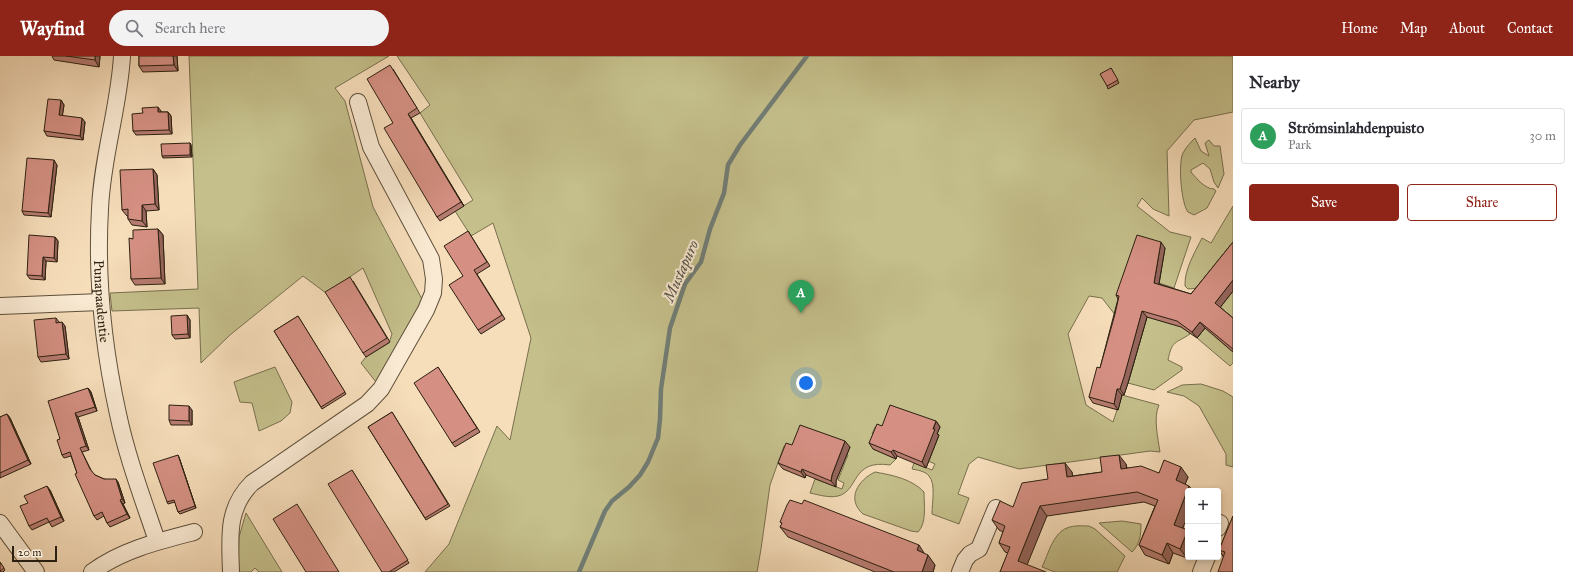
<!DOCTYPE html>
<html lang="en">
<head>
<meta charset="utf-8">
<style>
	:root { --surface:#fff; --page:#f2f2f3; --text:#2b2b33; --muted:#7c7c81; --line:#e1e1e2; --accent:#8f2418 }
	body { margin:0; font-family:"IM FELL Great Primer",serif; background:var(--page); color:var(--text) }
	.controls { position:absolute; right:12px; bottom:12px; display:grid; overflow:hidden; border-radius:4px; box-shadow:0 2px 6px #0003 }
	.controls button { width:36px; height:36px; display:grid; place-items:center; padding:0; border:0; border-bottom:1px solid var(--line); background:var(--surface); color:var(--text); font:20px sans-serif }
	.scale { position:absolute; left:12px; bottom:10px; width:45px; box-sizing:border-box; padding-left:4px; border:2px solid #2c2010; border-top:0; font-size:11px; line-height:14px; white-space:nowrap; color:#2c2010; -webkit-text-stroke:3px #faead3; paint-order:stroke }
	.you { position:absolute; left:806px; top:327px; width:14px; height:14px; margin:-10px; border:3px solid #fff; border-radius:50%; background:#1a73e8; box-shadow:0 0 0 6px #1a73e833 }
	.badge { display:grid; place-items:center; width:26px; height:26px; border-radius:50%; background:var(--accent); color:#fff; font-size:13px; font-weight:700 }
	.pin { position:absolute; translate:-50% -33px; filter:drop-shadow(0 1px 2px #0008) }
	.pin::after { content:''; position:absolute; top:21px; width:14px; height:12px; background:inherit; clip-path:polygon(0 0,100% 0,50% 100%) }
	.list { margin:0; padding:0; list-style:none }
	h2 { display:flex; justify-content:space-between; align-items:center; height:52px; margin:0; padding:0 16px; font-size:17px }
	h2 small { font-size:13px; font-weight:400; color:var(--muted) }
	.list li { display:grid; grid-template-columns:26px 1fr auto; gap:12px; align-items:center; box-sizing:border-box; height:56px; margin:0 8px 8px; padding:0 8px; border:1px solid var(--line); border-radius:4px }
	.list b { display:block; font-size:15px; white-space:nowrap }
	.list p { margin:0; font-size:13px; white-space:nowrap; color:var(--muted) }
	.list em { font-size:13px; font-style:normal; color:var(--muted) }
	.actions { display:flex; gap:8px; padding:12px 16px }
	.actions a { flex:1; padding:9px 0; border:1px solid var(--accent); border-radius:4px; text-align:center; font-size:14px; color:var(--accent) }
	.actions .main { background:var(--accent); color:#fff }
	.icon { flex:none; width:22px; height:22px; fill:none; stroke:currentColor; stroke-width:2; stroke-linecap:round; stroke-linejoin:round }
	.map { position:relative; flex:none; width:1233px; height:516px; overflow:hidden }
	header { display:flex; align-items:center; gap:24px; box-sizing:border-box; height:56px; padding:0 20px; background:var(--accent); color:#fff }
	header strong { font-size:19px }
	nav { display:flex; gap:22px; margin-inline-start:auto; font-size:14px }
	.search { width:280px; height:36px; background:var(--page); display:flex; align-items:center; gap:10px; box-sizing:border-box; padding:0 14px; border-radius:22px; color:var(--muted); font-size:15px }
	main { display:flex }
	aside { flex:1; background:var(--surface) }
	.map>svg:first-child { display:block }
	.green { fill:#c4bf8b; stroke:#78704e }
	.lines { fill:none; stroke-linecap:round; stroke-linejoin:round }
	.stream { stroke:#717d75; stroke-width:4.5 }
	.minor-casing { stroke:#5f503b; stroke-width:18 }
	.minor { stroke:#faead3; stroke-width:16 }
	.wall { fill:#b77c71; stroke:#2c2010 }
	.shaded-wall { fill:#95655c; stroke:#2c2010 }
	.building { fill:#d59083; stroke:#2c2010 }
	.labels { text-anchor:middle; dominant-baseline:central; stroke-width:4; stroke-linejoin:round; paint-order:stroke }
	.street-label { font-size:14px; fill:#2c2010; stroke:#faead3 }
	.water-label { font-size:15px; font-style:italic; fill:#4e4e43; stroke:#faead3 }
</style>
</head>
<body>
<header>
<strong>Wayfind</strong>
<div class="search"><svg class="icon" aria-label="search" viewBox="0 0 24 24"><circle cx="10" cy="10" r="6"/><path d="M15 15l6 6"/></svg>Search here</div>
<nav><a>Home</a><a>Map</a><a>About</a><a>Contact</a></nav>
</header>
<main>
<div class="map">
<svg width="1233" height="516" viewBox="0 0 1233 516">
	<rect width="100%" height="100%" fill="#f7debb"/>
	<filter id="stains"><feTurbulence type="fractalNoise" baseFrequency=".005" numOctaves="4"/><feColorMatrix values="0 0 0 0 .2 0 0 0 0 .09 0 0 0 0 .02 0 0 0 .5 -.17"/></filter>
	<radialGradient id="worn" r=".72"><stop offset=".6" stop-color="#630" stop-opacity="0"/><stop offset="1" stop-color="#630" stop-opacity=".3"/></radialGradient>
	<path class="green" d="M189,0h200l-54,32 10,13 28,106 50,94 -47,81 -15,-19 5,-6 23,-14 3,-9 -29,-66 -37,25 -23,-17 -73,59 -29,28 -2,-55 -87,3 -2,-18 88,-4z
		M397,0h836v56l-39,8 -27,31 2,65 -16,-7 -11,-11 -5,8 33,26 21,5 -17,51 -15,-5 -40,37 -17,-22 -13,-2 -21,38 18,71 27,17 9,-27 37,10c-6,13 -1,33 1,47l-10,-1 -131,18 -41,-12 -9,7 -11,30 11,4 -10,26 -27,-10c0,-11 4,-30 -3,-38 -4,-5 -12,-6 -17,-7l2,-6 18,7 3,-6 -7,-3 -47,-32 -6,-2 -3,7 6,2 -5,13 23,10 -6,6c-39,-6 -31,26 -52,31 -9,2 -19,-1 -28,-3l5,-14 27,10 2,-6 -6,-3 10,-25 -1,-1 2,-7 -59,2 -6,-3 -14,39 -9,64 -4,23h-332l24,-28 48,-118 13,14 21,-102 -38,-115 -22,13 -16,-25 18,-11 -53,-87 10,-8z
		M1195,82l6,13 8,5 -4,-13 4,-3 5,6h6l4,28 -6,14 -4,-6 -4,-13 -7,-6 -12,7v2c5,6 14,17 23,17l2,2 -9,17 -13,7 -6,-3c-7,-9 -10,-49 -5,-59 3,-6 8,-11 12,-15z
		M1233,150v40l-34,42 -11,1 -3,-3c-1,-16 10,-34 17,-48l9,5z
		M1233,235v29l-14,-11z
		M1147,261l43,12 -2,3 2,2c-15,10 -18,6 -22,26l14,7v3l-28,20 -26,-7z
		M1205,272l28,24v11l-3,3 -33,-28z
		M275,311l17,35 -2,11 -9,8 -22,10 -7,-28 -12,-1 -6,-20z
		M1201,328l22,7 10,6v70l-7,-2v-11l-27,-48 -15,-10 -17,-4 15,-7z
		M875,416c17,3 37,7 49,20 0,12 3,31 -6,40l-7,-1 -48,-17c-17,-15 -5,-34 12,-42z
		M246,457l36,59h-23l-4,-4 -4,4h-13l1,-35z
		M1122,465l19,3c0,11 -1,20 -9,28l-33,-29z
		M1089,470l6,3 30,27 -8,16h-62l-13,-5c6,-12 11,-34 25,-39 7,-3 15,-2 22,-2z"/>
	<g class="lines">
		<path class="stream" d="M579,516l26,-61 7,-10 17,-14 11,-12 8,-13 10,-24 2,-19 1,-30 9,-61 15,-44 16,-22 9,-33 14,-36 4,-28 12,-20 67,-89"/>
		<g class="minor-casing">
			<g id="minor">
				<path id="s1" d="M122,0c-3,52 -20,101 -22,153 -4,69 3,137 18,205 9,43 25,85 39,127"/>
				<path d="M0,250l101,-4"/>
				<path d="M0,467l36,49"/>
				<path d="M1218,472l2,-5"/>
				<path d="M92,516c30,-22 67,-31 102,-40"/>
				<path d="M231,516c-1,-34 -5,-63 21,-89l115,-79 14,-15 45,-79 7,-17 1,-14 -3,-20 -60,-112 -13,-45"/>
				<path d="M960,516l5,-12 5,-6 9,-5 17,-41"/>
				<path d="M1201,516l6,-15"/>
			</g>
		</g>
		<use href="#minor" class="minor"/>
	</g>
	<path class="wall" d="M52,0h48l-1,11 -45,-7z
		M139,0h38l1,15 -35,1 -4,-6z
		M1111,12l8,15 -11,6 -1,-3z
		M393,13l27,44 -9,5 53,88 -24,15 -3,-4 -44,-94z
		M61,44l3,5 -2,11 23,6 -2,18 -36,-4 -3,-5z
		M161,55v1h7l3,4 1,18 -36,1 -3,-4 10,-18z
		M190,87l1,2 1,12 -29,1 -1,-2z
		M57,109l-6,52 -27,-2 -2,-4z
		M153,113l4,6 2,35 -13,1 1,16 -15,-2 -4,-6v-3h-1l-5,-6z
		M158,173l5,6 2,49 -30,1 -4,-6 2,-40z
		M468,175l22,35 -13,8 28,45 -24,15 -3,-4 -15,-54z
		M55,181l3,4 -1,21 -11,-1 -1,19 -15,-1 -3,-4z
		M1233,186v49l-13,16 13,11v34l-28,-24 -8,10 -16,-11 -34,-10 -19,66 -4,12h-2l-4,15 -25,-7 -4,-6 11,-29 18,-69 -2,-4 49,-47 -6,36 32,10z
		M353,225l37,61 -24,15 -3,-4z
		M187,259l3,5v18l-15,1 -3,-4z
		M298,260l48,78 -24,15 -48,-78z
		M56,262l3,4 6,4 4,33 -28,3 -3,-5z
		M438,311l42,65 -25,15 -3,-4z
		M88,332l3,4 6,19 -19,6 11,33 -7,2 10,20 3,3 9,4 14,3 7,21 -2,1 7,14 -20,9 -3,-4 -3,-7 -7,4 -3,-4 -17,-43 -6,-17 -7,2 -2,-3 -2,-16z
		M192,354v15h-21l-2,-5z
		M392,356l58,94 -24,14 -58,-93z
		M7,358l3,4 21,46 -31,14v-61z
		M936,365l4,6 -3,7 2,1 -13,33 -29,-12 -1,3 -23,-10 -4,-6 13,-17z
		M792,389l58,2 -14,34v6l-30,-12 -1,3 -22,-9 -5,-6z
		M179,401l17,51 -16,6 -2,-2 -3,-10 -7,2 -1,-2z
		M1126,408l1,4 32,5 29,4 -3,7 -2,45 5,2v25l-1,2 -14,-5 -4,11 -24,-9 -6,-10 16,-39 -11,-4 -97,14 -47,56 8,-19 -3,-1 -6,-9 4,-11 -4,-2 -7,-10 21,-13 35,-28 24,-7v4l30,-4z
		M352,414l57,93 -15,9h-12z
		M50,434l14,31 -12,6 -3,-5 -17,8 -3,-4 -1,-23z
		M1233,460v56l-14,-22z
		M780,466l144,31 11,12 -2,7h-58l-87,-35 -8,-10 2,-3z
		M0,506l5,8 -2,2h-3z"/>
	<path class="shaded-wall" d="M95,0h5l-1,11 -4,-7z
		M173,0h4l1,15 -4,-6z
		M61,44l3,5 -2,14 -3,-4z
		M158,51l3,4v6l-3,-5z
		M168,56l3,4 1,18 -3,-4z
		M408,58l3,4 53,88 -3,-4z
		M82,62l3,4 -2,18 -3,-4z
		M190,87l1,2 1,12 -2,-2z
		M54,104l3,5 -6,52 -3,-4z
		M153,113l4,6 2,35 -4,-6z
		M142,149l4,6 1,16 -5,-6z
		M158,173l5,6 2,49 -4,-6z
		M55,181l3,4 -1,21 -3,-4z
		M1161,186l4,6 -7,41 -4,-6z
		M43,201l3,4 -1,19 -3,-4z
		M1233,224v11l-14,18 -4,-6z
		M1142,255l5,6 -19,66 -4,12 -4,-6z
		M187,259l3,5v18l-2,-4z
		M62,266l3,4 4,33 -3,-5z
		M1200,266l5,6 -8,10 -5,-6z
		M88,332l3,4 6,19 -2,-4z
		M1117,333l5,6 -4,15 -4,-6z
		M189,350l3,4v15l-3,-4z
		M75,357l3,4 11,33 -3,-4z
		M7,358l3,4 21,46 -3,-4z
		M936,365l4,6 -3,7 2,1 -13,33 -4,-6z
		M845,385l5,6 -14,34v6l-5,-6 1,-6z
		M893,394l4,6 -1,3 -5,-7z
		M178,399l1,2 17,51 -1,-2z
		M1119,399l7,9 2,14 -7,-9z
		M1065,407l7,9 2,14 -7,-9z
		M1181,411l7,10 -5,13 -7,-10z
		M802,413l4,6 -1,3 -4,-6z
		M116,423l2,3 7,21 -3,-4z
		M47,430l3,4 14,31 -3,-4z
		M1189,430l4,5h-5v25l-8,18 -6,-9z
		M120,444l3,4 7,14 -3,-4z
		M1040,450l7,10 -22,54 -7,-9z
		M1188,474v26l-1,2 -7,-9z
		M1167,487l6,10 -4,11 -7,-9z
		M919,489l7,11 -9,-6z
		M928,499l7,10 -2,7h-11z"/>
	<path class="building" d="M66,0h29v4z
		M139,0h34l1,9 -35,1z
		M390,9l27,43 -9,6 53,88 -24,15 -53,-89 9,-5 -26,-44z
		M1111,12l7,12 -11,6 -7,-12z
		M48,43l13,1 -2,15 23,3 -2,18 -36,-5z
		M158,51v5h10l1,18 -36,1 -1,-17 11,-1 -1,-5z
		M190,87v12l-28,1 -1,-12z
		M27,102l27,2 -6,53 -26,-2z
		M153,113l2,35 -13,1v16l-14,-2v-10l-6,1 -2,-40z
		M158,173l3,49 -30,1 -2,-41 4,1v-9z
		M468,175l19,31 -13,8 28,45 -24,15 -29,-45 14,-9 -19,-30z
		M29,179l26,2 -1,21 -11,-1 -1,19 -15,-1z
		M1137,179l24,7 -7,41 37,11 42,-52v38l-18,23 18,15v31l-33,-27 -8,10 -15,-11 -35,-10 -18,66 -4,12h-3l-3,15 -25,-7 8,-30 3,1 15,-54 4,-18 -3,-1z
		M350,221l37,61 -24,15 -38,-61z
		M187,259l1,19 -16,1 -1,-19z
		M298,260l47,76 -24,15 -47,-76z
		M56,262v5l6,-1 4,32 -28,3 -4,-37z
		M438,311l39,61 -25,15 -38,-60z
		M88,332l7,19 -20,6 11,33 -6,2 10,21 5,6 9,4h12l6,20 -2,1 7,14 -20,9 -5,-11 -8,4 -19,-42 2,-1 -7,-21 -8,3 -5,-15 3,-1 -12,-38z
		M169,349l20,1v15l-20,-1z
		M890,349l46,16 -3,8h2l-13,33 -29,-12 -2,2 -22,-9 8,-19 5,2z
		M392,356l56,92 -23,14 -57,-91z
		M7,358l21,46 -28,13v-56z
		M800,369l45,16 -13,34 -1,6 -29,-12 -1,3 -23,-9 8,-20 6,2z
		M178,399l17,51 -17,6 -4,-12 -7,2 -14,-39z
		M1119,399l2,14 20,-3 18,7 5,-13 17,7 -5,13 13,6 -15,39 14,5 -8,19 -13,-6 -5,12 -23,-10 19,-45 -21,-8 -97,14 -22,55 28,11h-46l10,-25 -11,-4 6,-17 -13,-6 8,-19 13,6 9,-24 26,-4 -2,-14 19,-2 2,14 35,-5 -2,-15z
		M352,414l56,90 -19,12h-7l-54,-88z
		M47,430l14,31 -12,5 -2,-4 -18,8 -9,-20 8,-3 -4,-7z
		M790,444l12,4 2,-4 115,45 -2,5 11,5 -6,17h-28l-114,-45 2,-4 -2,-1 7,-17z
		M297,448l42,68h-33l-33,-53z
		M1233,460v56h-15l7,-20 -6,-2z
		M0,506l4,6 -4,3z"/>
	<g class="labels">
		<g class="street-label">
			<text stroke="none"><textPath href="#s1" startOffset="247">Punapaadentie</textPath></text>
		</g>
		<g class="water-label">
			<text transform="translate(681 215) rotate(-66)">Mustapuro</text>
		</g>
	</g>
	<rect width="100%" height="100%" filter="url(#stains)"/>
	<rect width="100%" height="100%" fill="url(#worn)"/>
</svg>
<div class="controls">
<button>+</button>
<button>−</button>
</div>
<div class="scale">20 m</div>
<div class="you"></div>
<div class="pin badge" style="left:801px;top:257px;background:#2e9e5b">A</div>
</div>
<aside>
<h2>Nearby<small></small></h2>
<ul class="list">
<li><span class="badge" style="background:#2e9e5b">A</span><div><b>Strömsinlahdenpuisto</b><p>Park</p></div><em>30 m</em></li>
</ul>
<div class="actions"><a class="main">Save</a><a>Share</a></div>
</aside>
</main>
</body>
</html>
